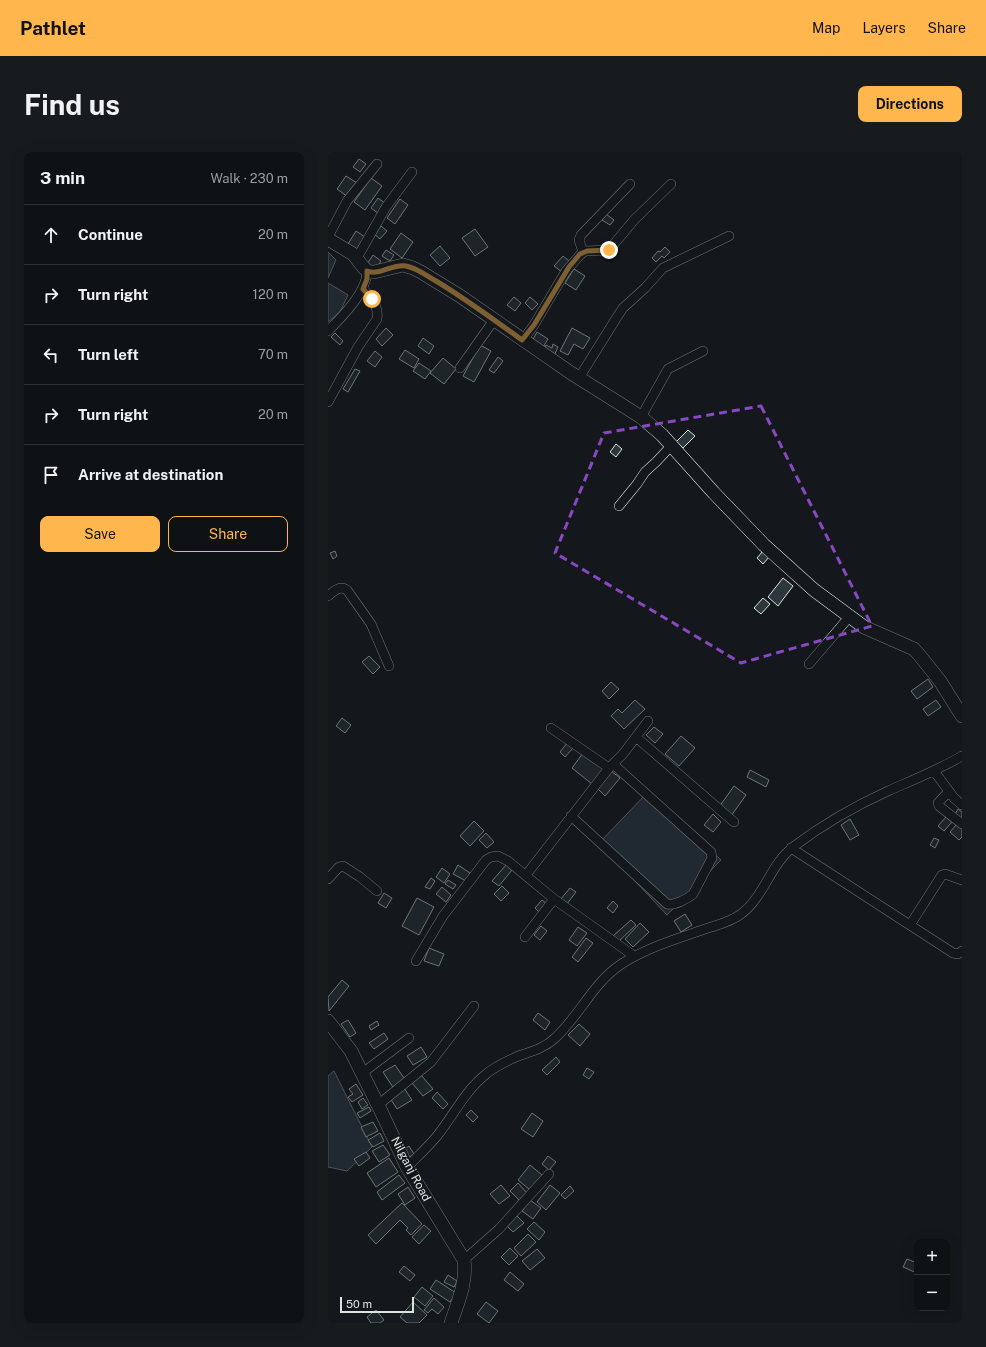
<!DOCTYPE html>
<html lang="en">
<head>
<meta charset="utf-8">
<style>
	:root { --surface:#0f1215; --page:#181b1e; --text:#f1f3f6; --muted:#9b9ea0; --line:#2f3234; --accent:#ffb74d }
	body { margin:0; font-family:"Public Sans",sans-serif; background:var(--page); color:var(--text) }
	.controls { position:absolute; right:12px; bottom:12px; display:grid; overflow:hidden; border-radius:8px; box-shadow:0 4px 16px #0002 }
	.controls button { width:36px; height:36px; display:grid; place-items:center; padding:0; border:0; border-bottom:1px solid var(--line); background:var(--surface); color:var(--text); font:20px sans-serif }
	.scale { position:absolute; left:12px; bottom:10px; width:74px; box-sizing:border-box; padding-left:4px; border:2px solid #d8e6dc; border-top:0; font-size:11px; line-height:14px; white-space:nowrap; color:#d8e6dc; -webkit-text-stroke:3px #14181c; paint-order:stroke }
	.stop { position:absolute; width:12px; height:12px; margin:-9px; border:3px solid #ffb74d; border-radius:50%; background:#fff }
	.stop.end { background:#ffb74d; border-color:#fff; box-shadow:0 1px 4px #0008 }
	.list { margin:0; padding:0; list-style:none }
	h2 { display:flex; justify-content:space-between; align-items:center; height:52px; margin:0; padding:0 16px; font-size:17px }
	h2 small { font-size:13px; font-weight:400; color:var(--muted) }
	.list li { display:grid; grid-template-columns:26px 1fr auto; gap:12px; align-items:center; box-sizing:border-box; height:60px; padding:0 16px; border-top:1px solid var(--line) }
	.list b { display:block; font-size:15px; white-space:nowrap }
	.list em { font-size:13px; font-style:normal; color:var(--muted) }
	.actions { display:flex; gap:8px; padding:12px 16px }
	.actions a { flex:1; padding:9px 0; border:1px solid var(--accent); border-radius:8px; text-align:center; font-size:14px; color:var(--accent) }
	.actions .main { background:var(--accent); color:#111 }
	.icon { flex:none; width:22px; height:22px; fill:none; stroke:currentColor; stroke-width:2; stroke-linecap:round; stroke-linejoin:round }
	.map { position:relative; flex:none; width:634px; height:1171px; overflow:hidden; border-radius:8px }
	header { display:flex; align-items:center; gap:24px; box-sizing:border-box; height:56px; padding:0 20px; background:var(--accent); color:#111 }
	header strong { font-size:19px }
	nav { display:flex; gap:22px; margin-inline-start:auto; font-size:14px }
	.intro { display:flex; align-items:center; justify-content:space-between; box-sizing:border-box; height:96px; padding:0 24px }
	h1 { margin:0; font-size:28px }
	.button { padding:10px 18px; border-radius:8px; background:var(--accent); color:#111; font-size:14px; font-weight:700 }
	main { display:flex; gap:24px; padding:0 24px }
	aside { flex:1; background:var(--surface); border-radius:8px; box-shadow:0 4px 16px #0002 }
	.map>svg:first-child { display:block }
	.water { fill:#2f3f4d; stroke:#939e99 }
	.building { fill:#2c363c; stroke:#d8e6dc }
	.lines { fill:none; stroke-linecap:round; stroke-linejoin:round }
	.street-casing { stroke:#d8e6dc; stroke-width:10 }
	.secondary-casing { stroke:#d8e6dc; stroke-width:14 }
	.street { stroke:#14181c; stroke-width:9 }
	.secondary { stroke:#14181c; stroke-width:13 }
	.route { stroke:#ffb74d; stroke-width:5 }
	.marked { fill:none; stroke:#8948c3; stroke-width:3; stroke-dasharray:8 5; stroke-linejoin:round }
	.labels { text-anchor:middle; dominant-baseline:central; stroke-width:3; stroke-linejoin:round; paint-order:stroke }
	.street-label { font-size:12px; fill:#d8e6dc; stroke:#14181c }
</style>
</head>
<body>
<header>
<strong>Pathlet</strong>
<nav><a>Map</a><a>Layers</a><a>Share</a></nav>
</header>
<div class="intro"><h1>Find us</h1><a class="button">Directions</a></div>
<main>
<aside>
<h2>3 min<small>Walk · 230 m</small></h2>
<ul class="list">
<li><svg class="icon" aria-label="ahead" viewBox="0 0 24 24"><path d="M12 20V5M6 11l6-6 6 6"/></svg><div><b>Continue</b></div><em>20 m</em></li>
<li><svg class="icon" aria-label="right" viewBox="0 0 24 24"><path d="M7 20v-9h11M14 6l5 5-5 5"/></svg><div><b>Turn right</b></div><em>120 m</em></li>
<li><svg class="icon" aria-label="left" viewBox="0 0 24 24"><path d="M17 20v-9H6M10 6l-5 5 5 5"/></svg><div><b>Turn left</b></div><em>70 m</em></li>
<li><svg class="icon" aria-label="right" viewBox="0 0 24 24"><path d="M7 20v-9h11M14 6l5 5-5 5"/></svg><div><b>Turn right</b></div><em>20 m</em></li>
<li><svg class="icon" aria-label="arrive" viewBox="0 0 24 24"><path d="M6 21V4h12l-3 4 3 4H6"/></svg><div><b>Arrive at destination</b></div></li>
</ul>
<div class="actions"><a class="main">Save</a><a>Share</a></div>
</aside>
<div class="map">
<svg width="634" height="1171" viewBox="0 0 634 1171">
	<rect width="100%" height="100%" fill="#14181c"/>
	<path class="water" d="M0,100l8,8 -8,18z
		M0,131l20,12 -8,17 -12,10z
		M321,639l72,69 -54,55 -68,-72z
		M6,919l38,76 -25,24 -19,-4v-91z"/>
	<path class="building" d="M31,7l7,5 -6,8 -7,-5z
		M18,24l11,7 -9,14 -11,-8z
		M43,26l11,8 -17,24 -11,-8z
		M50,46l8,6 -7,10 -8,-6z
		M72,47l8,6 -13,19 -8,-6z
		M278,62l8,6 -4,5 -8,-5z
		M53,74l6,5 -7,8 -6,-5z
		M147,77l13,18 -13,9 -13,-18z
		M28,79l9,6 -8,12 -9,-5z
		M73,81l12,9 -11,16 -12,-9z
		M112,94l10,12 -10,8 -10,-11z
		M337,95l5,5 -6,6 -2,-2 -6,6 -4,-4 6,-7 2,1z
		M58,98l8,5 -4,6 -8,-5z
		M45,103l8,6 -6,9 -8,-6z
		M235,104l7,6 -8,10 -8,-6z
		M246,117l11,7 -9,14 -11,-7z
		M186,145l7,6 -6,8 -8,-6z
		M202,145l8,7 -6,6 -7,-7z
		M58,176l7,7 -11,11 -6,-7z
		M244,176l18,10 -7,11 -9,-5 -6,11 -8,-4z
		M209,180l11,7 -6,10 -11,-6z
		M7,181l8,8 -3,4 -9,-8z
		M95,186l11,8 -5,8 -11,-8z
		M225,192l5,3 -4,9 -11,-5 3,-6 6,3z
		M152,193l11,6 -17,31 -11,-6z
		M77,198l14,9 -5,9 -15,-9z
		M47,199l7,6 -7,10 -8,-6z
		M170,205l5,4 -9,12 -5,-3z
		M115,206l13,11 -12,15 -14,-11z
		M91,211l12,8 -6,8 -12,-8z
		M27,217l5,2 -12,21 -5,-3z
		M360,278l7,6 -12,12 -7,-6z
		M288,292l6,5 -6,8 -6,-5z
		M7,399l2,5 -4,3 -3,-6z
		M435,399l6,6 -6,7 -6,-6z
		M455,426l10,8 -15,20 -10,-9z
		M435,446l7,6 -9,10 -7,-6z
		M41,504l11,11 -7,7 -11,-12z
		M600,527l5,8 -16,12 -6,-8z
		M283,530l8,7 -10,10 -7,-8z
		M307,548l10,9 -21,20 -13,-13 7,-7 4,4z
		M608,548l5,7 -13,9 -5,-7z
		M14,566l9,7 -6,8 -9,-7z
		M326,575l9,7 -8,9 -9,-8z
		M353,584l14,12 -16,18 -14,-12z
		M240,590l6,5 -9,10 -5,-5z
		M255,601l21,16 -12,15 -20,-16z
		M422,618l19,10 -3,7 -19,-10z
		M283,619l9,7 -15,18 -8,-8z
		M406,634l12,9 -15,21 -12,-9z
		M630,657l4,3v10l-8,-6z
		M385,662l8,8 -8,10 -9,-7z
		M618,665l6,5 -8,9 -6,-5z
		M522,667l9,16 -9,5 -9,-15z
		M146,669l10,10 -14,15 -10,-10z
		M629,672l5,4v9l-3,3 -9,-8z
		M158,681l8,9 -7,6 -8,-8z
		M606,686l5,2 -4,8 -5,-3z
		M130,713l12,8 -4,8 -13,-7z
		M178,713l6,5 -13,16 -7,-5z
		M114,716l8,6 -6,9 -8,-6z
		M103,726l4,3 -5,8 -5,-2z
		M120,728l8,5 -3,4 -8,-5z
		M174,734l7,7 -8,8 -7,-7z
		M114,735l9,8 -5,7 -10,-8z
		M242,736l6,4 -10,13 -6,-5z
		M56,741l8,5 -6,10 -8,-5z
		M89,746l17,9 -15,28 -17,-9z
		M214,748l5,4 -8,8 -4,-4z
		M285,749l5,5 -5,7 -6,-5z
		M357,762l7,11 -11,7 -7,-11z
		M303,768l5,5 -18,17 -5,-6z
		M312,771l9,9 -16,15 -8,-8z
		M213,774l6,5 -7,9 -6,-5z
		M250,775l9,6 -10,13 -8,-6z
		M258,786l7,5 -15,19 -6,-5z
		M101,796l15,6 -5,12 -15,-5z
		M14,828l7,6 -20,25 -1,-14z
		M210,861l12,9 -5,8 -12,-10z
		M20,868l8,13 -6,4 -9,-13z
		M49,869l2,4 -8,5 -2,-4z
		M251,872l11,10 -10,12 -12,-11z
		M56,881l4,6 -14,10 -5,-6z
		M93,895l6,10 -14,8 -6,-9z
		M228,905l4,5 -13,13 -5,-5z
		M67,913l11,16 -12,8 -11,-17z
		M259,916l7,4 -5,7 -6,-4z
		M93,923l12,14 -10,7 -11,-13z
		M28,932l7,11 -11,7 -4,-5 5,-3 -4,-5z
		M76,936l8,12 -15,9 -7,-11z
		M109,940l11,12 -5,5 -11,-11z
		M35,946l5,7 -6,4 -4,-7z
		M41,955l2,4 -11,7 -3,-5z
		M143,958l7,7 -5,5 -7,-7z
		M204,961l11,8 -10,16 -12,-8z
		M45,970l5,9 -12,6 -5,-10z
		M52,981l4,8 -11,6 -5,-7z
		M55,993l7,10 -11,7 -7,-11z
		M81,994l5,8 -7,5 -5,-8z
		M38,1000l4,6 -11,8 -5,-7z
		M220,1004l8,6 -7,8 -7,-6z
		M61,1006l9,14 -22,15 -9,-14z
		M202,1013l12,10 -12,15 -12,-10z
		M71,1023l6,8 -23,17 -5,-8z
		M190,1031l9,10 -7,8 -10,-10z
		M173,1033l9,11 -11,8 -9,-10z
		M222,1033l10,8 -14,17 -9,-8z
		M242,1034l4,5 -9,8 -4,-4z
		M80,1035l7,11 -10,7 -7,-11z
		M202,1048l11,8 -8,11 -11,-8z
		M74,1051l20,21 -11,11 -5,-5 2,-2 -8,-8 -24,24 -8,-9z
		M188,1063l8,8 -11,9 -7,-7z
		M206,1070l11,10 -6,8 -12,-11z
		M96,1073l7,6 -12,13 -7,-7z
		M200,1082l8,8 -15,14 -7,-8z
		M182,1096l8,8 -9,9 -8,-8z
		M209,1097l8,9 -15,12 -8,-9z
		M579,1107l10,4v10l-14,-6z
		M76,1114l11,9 -5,6 -11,-9z
		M182,1120l14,12 -6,7 -14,-11z
		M120,1123l9,6 -3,6 -10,-5z
		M108,1128l20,13 -6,9 -20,-13z
		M94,1135l11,9 -8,10 -11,-9z
		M106,1146l10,9 -6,7 -6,-5 -4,4 -4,-3z
		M85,1150l14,13 -8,8h-12l-7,-6z
		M158,1150l12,9 -9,12 -12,-9z
		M48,1158l8,10 -4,3h-9l-4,-6z"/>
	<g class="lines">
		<g class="street-casing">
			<path id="street" d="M0,85l19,-36 30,-37
				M255,100l-4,-12 2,-5 49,-51
				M29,106l29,-51 26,-35
				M0,179c14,-14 39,-39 39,-60
				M195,188l11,-15 32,-54 14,-16 5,-4 24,-1 25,-30 37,-36
				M132,216l34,-48
				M251,226l38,-61 6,-9 22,-20 18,-20 66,-32
				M0,250l30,-55 19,-28c2,-13 -6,-22 -14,-30
				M313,265l27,-48 35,-18
				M291,354l18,-22 8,-12 11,-10 16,-17
				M0,444c6,-5 12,-11 19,-6l24,34 18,42
				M481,512l41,-48
				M223,576l58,40
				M308,585l98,85
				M606,619l20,27 8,7
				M621,639l-11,12 1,3 23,18
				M243,664l96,88c7,2 20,-5 26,-10l19,-36 -1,-6 -97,-87
				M463,696l162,105 5,1 4,-3
				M198,723l83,-107 14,-14 25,-33
				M0,727l11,-12 4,-1 17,11 17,14
				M582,773l32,-50 3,-1 17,6
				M197,785l29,-38
				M88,809l27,-45 43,-56 5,-3 7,-1 10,5 46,38 80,57
				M33,922l48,-36
				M50,953l53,-43 43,-56
				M79,1015c10,-10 21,-20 30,-31 16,-20 28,-45 48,-61 9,-8 20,-13 31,-18 13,-5 27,-8 38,-18 25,-22 38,-55 66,-74 25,-17 57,-26 85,-36 12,-4 26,-7 36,-15 23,-17 29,-49 52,-67 29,-22 62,-41 95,-56 25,-11 50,-21 74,-35
				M136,1108l35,-31 50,-55"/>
		</g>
		<g class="secondary-casing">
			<path id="secondary" d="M0,87l25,15 11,14 5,4h5l29,-7 10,3 8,4 39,24 111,77 70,44 21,18 52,58 50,52 50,45 50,37 50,22 7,8 19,24 22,35
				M0,869l23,30 29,58 27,58 57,93c3,22 -6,42 -13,63"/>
		</g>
		<use href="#street" class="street"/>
		<use href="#secondary" class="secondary"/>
	</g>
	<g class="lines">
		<path class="route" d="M44,147l-9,-10 4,-10v-8c13,5 26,-8 39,-5 11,2 21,10 30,15 30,18 58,39 86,59l12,-15 35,-58 11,-13 7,-3 22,-1"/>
	</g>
	<path d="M0 0H634V1171H0ZM433,254l111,220 -131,37 -186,-110 49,-120z" fill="#14181c" fill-opacity=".55" fill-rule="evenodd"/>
	<path class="marked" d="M433,254l111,220 -131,37 -186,-110 49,-120z"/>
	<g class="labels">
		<g class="street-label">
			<text transform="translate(83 1017) rotate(62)">Nilganj Road</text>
		</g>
	</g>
</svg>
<div class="controls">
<button>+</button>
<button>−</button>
</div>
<div class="scale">50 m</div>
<div class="stop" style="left:44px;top:147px"></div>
<div class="stop end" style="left:281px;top:98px"></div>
</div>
</main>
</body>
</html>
